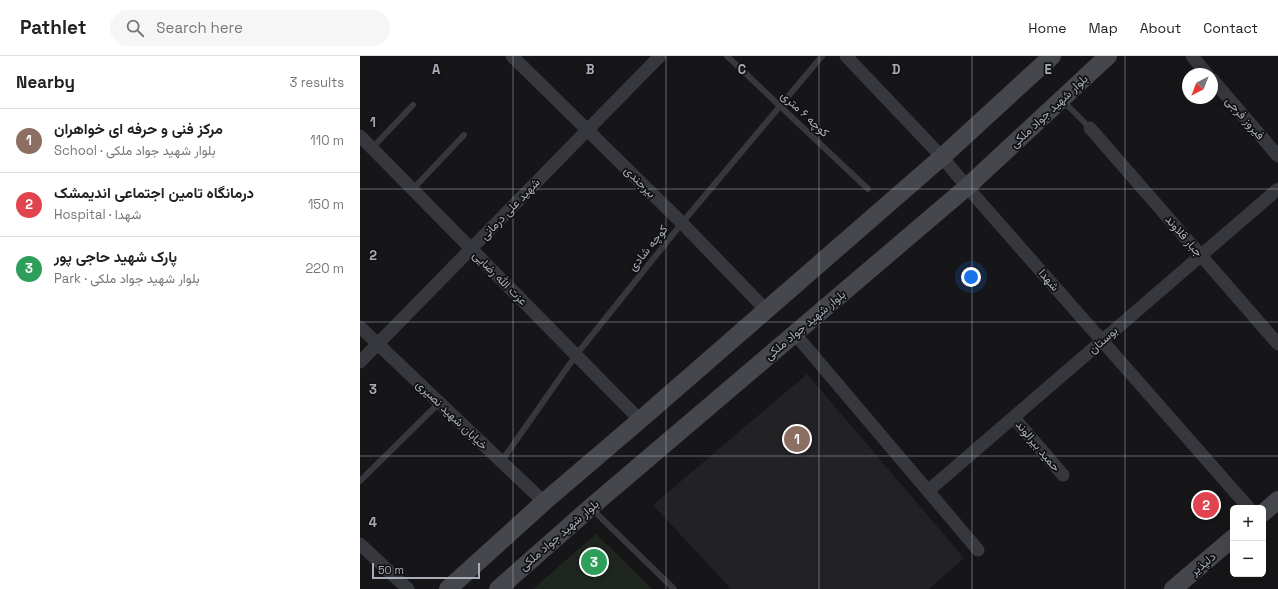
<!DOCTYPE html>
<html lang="en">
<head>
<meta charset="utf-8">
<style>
	:root { --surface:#fff; --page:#f6f6f6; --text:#222; --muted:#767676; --line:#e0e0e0; --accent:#b45309 }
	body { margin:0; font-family:"Space Grotesk",Vazirmatn,sans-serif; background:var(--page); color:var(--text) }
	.controls { position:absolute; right:12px; bottom:12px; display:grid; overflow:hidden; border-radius:6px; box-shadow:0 4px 16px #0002 }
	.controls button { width:36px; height:36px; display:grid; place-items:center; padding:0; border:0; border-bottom:1px solid var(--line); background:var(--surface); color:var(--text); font:20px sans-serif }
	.compass { position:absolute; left:822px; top:12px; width:36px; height:36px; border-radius:50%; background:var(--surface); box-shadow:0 4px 16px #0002; rotate:222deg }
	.scale { position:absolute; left:12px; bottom:10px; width:108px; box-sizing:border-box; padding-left:4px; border:2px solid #a8adb8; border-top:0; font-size:11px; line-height:14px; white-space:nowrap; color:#a8adb8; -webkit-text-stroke:3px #111113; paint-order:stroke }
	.you { position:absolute; left:611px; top:221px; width:14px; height:14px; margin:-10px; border:3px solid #fff; border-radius:50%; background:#1a73e8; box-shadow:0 0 0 6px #1a73e833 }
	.badge { display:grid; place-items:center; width:26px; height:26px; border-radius:50%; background:var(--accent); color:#fff; font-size:13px; font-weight:700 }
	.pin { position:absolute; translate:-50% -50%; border:2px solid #fff; box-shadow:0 1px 4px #0006 }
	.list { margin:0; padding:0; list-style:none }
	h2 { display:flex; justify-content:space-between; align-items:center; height:52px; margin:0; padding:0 16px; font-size:17px }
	h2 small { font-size:13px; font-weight:400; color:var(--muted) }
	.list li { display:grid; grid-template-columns:26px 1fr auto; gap:12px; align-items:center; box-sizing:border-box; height:64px; padding:0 16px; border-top:1px solid var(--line) }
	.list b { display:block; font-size:15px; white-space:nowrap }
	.list p { margin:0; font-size:13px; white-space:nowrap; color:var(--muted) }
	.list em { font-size:13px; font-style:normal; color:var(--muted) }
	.icon { flex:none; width:22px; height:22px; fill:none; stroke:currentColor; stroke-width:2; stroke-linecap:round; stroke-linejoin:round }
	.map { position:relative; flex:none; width:918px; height:533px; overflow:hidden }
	header { display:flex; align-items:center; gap:24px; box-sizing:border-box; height:56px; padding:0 20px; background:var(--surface); border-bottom:1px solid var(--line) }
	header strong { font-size:19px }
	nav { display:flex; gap:22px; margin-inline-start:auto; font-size:14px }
	.search { width:280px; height:36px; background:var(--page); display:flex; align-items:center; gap:10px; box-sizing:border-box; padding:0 14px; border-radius:22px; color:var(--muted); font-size:15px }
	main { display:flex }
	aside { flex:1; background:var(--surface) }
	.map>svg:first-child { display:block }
	.built { fill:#222225 }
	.green { fill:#1e261f }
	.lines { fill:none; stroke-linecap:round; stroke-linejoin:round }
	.lane { stroke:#37383d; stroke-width:6 }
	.street { stroke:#37383d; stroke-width:13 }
	.secondary { stroke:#45474d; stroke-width:18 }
	.grid { fill:none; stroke:#a8adb8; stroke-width:1; stroke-opacity:0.55 }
	.labels { text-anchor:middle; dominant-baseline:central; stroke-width:3.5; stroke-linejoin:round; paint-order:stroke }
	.street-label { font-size:12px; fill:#a8adb8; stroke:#111113 }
	.grid-label { font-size:13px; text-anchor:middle; font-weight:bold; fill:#a8adb8; stroke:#111113; stroke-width:3.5; stroke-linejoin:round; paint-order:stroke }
</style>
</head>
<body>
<header>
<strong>Pathlet</strong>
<div class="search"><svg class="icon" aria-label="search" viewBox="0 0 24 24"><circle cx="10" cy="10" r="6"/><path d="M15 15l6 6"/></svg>Search here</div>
<nav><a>Home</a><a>Map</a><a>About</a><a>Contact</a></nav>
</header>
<main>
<aside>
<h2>Nearby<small>3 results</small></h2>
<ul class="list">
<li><span class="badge" style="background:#8d6e63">1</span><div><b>مرکز فنی و حرفه ای خواهران</b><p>School · بلوار شهید جواد ملکی</p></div><em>110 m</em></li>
<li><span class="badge" style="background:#e0444e">2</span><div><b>درمانگاه تامین اجتماعی اندیمشک</b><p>Hospital · شهدا</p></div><em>150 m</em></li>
<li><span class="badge" style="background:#2e9e5b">3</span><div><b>پارک شهید حاجی پور</b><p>Park · بلوار شهید جواد ملکی</p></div><em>220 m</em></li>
</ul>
</aside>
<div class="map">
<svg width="918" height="533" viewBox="0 0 918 533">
	<rect width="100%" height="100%" fill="#161618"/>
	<path class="built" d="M447,318l157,184 -35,31h-198l-78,-84z"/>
	<path class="green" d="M236,478l56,55h-119z"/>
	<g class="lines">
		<path class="lane" d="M367,0l141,133
			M703,45l27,27
			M12,92l41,-43
			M53,133l51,-54
			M141,406l75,-107 106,-132 140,-167
			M0,425l79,-78
			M232,453l82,80"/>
		<path class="street" d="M152,0l170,167 84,87
			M486,0l96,101 25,30 282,321
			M832,0l15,18
			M852,23l66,77
			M730,72l188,216
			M0,80l280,284
			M0,271l184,175
			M435,278l183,216
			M0,306l300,-306
			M654,362l49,57
			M568,435l350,-302
			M0,488l48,45"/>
		<path class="secondary" d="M903,457l15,-13
			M88,533l96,-87 96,-82 302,-263 110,-101
			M138,533l93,-82 376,-320 141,-131
			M813,533l60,-51"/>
	</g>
	<path class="grid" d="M153,0v533M306,0v533M459,0v533M612,0v533M765,0v533M0,133h918M0,266h918M0,400h918"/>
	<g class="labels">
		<g class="street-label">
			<text transform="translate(689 55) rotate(-43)">بلوار شهید جواد ملکی</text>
			<text transform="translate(445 58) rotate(43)">کوچه ۶ متری</text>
			<text transform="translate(885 62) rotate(49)">فیروز فرجی</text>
			<text transform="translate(280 126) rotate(45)">بیرجندی</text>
			<text transform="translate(150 153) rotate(-46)">شهید علی درمانی</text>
			<text transform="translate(824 180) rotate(49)">جبار قلاوند</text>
			<text transform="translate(288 192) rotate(-51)">کوچه شادی</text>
			<text transform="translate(140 222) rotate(45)">عزت الله رضایی</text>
			<text transform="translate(689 224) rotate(49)">شهدا</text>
			<text transform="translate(445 269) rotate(-40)">بلوار شهید جواد ملکی</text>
			<text transform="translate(743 284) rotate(-41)">بوستان</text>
			<text transform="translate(92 359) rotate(44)">خیابان شهید نصیری</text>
			<text transform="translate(678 390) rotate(50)">حمید بیرالوند</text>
			<text transform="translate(199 479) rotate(-41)">بلوار شهید جواد ملکی</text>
			<text transform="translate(843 508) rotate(-40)">دلپذیر</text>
		</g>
	</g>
	<g class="grid-label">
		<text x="76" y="18">A</text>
		<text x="230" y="18">B</text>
		<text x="382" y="18">C</text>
		<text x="536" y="18">D</text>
		<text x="688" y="18">E</text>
		<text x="13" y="71">1</text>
		<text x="13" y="204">2</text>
		<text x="13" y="338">3</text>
		<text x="13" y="471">4</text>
	</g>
</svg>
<div class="controls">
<button>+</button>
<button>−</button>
</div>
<svg class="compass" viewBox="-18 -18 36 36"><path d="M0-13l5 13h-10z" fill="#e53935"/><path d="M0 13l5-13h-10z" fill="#767676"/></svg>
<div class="scale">50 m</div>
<div class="you"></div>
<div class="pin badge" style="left:437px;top:383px;background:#8d6e63">1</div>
<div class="pin badge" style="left:846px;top:449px;background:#e0444e">2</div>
<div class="pin badge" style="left:234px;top:506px;background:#2e9e5b">3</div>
</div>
</main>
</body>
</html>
